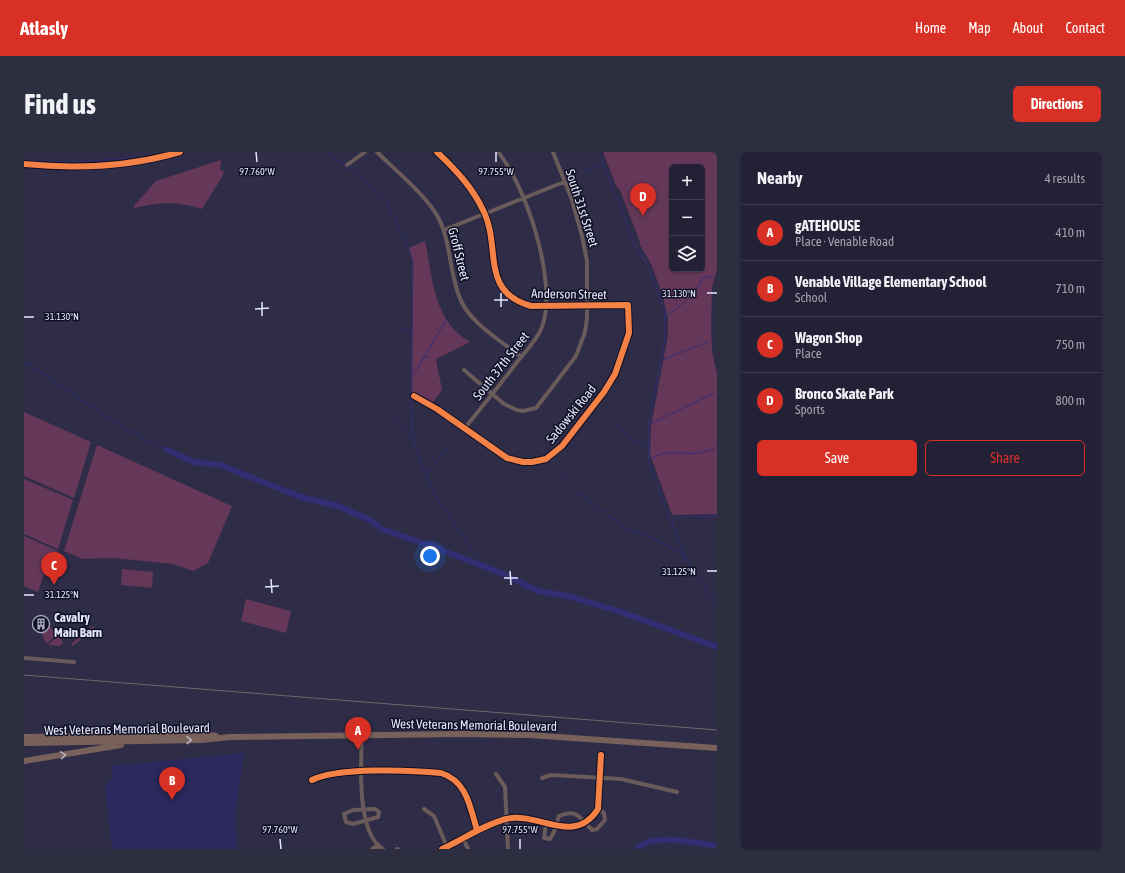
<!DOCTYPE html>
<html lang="en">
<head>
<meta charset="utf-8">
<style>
	:root { --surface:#222135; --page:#2e2e41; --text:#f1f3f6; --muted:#a2a3ad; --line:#3f3e50; --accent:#d93025 }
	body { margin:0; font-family:"Asap Condensed",sans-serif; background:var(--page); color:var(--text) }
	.controls { position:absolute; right:12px; top:12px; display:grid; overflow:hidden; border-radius:6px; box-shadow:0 1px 3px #0004 }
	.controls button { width:36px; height:36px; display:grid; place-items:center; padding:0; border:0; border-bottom:1px solid var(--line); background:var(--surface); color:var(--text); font:20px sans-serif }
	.you { position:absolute; left:406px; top:404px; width:14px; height:14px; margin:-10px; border:3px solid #fff; border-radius:50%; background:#1a73e8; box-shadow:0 0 0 6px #1a73e833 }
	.badge { display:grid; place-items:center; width:26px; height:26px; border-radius:50%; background:var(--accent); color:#fff; font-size:13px; font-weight:700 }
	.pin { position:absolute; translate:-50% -33px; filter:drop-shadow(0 1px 2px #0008) }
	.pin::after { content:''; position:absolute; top:21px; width:14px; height:12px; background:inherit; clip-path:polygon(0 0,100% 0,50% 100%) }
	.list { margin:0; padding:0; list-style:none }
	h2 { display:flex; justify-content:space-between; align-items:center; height:52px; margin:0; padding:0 16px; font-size:17px }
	h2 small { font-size:13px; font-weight:400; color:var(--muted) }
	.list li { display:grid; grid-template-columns:26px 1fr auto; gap:12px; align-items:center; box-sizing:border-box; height:56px; padding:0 16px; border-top:1px solid var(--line) }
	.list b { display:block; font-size:15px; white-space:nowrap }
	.list p { margin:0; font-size:13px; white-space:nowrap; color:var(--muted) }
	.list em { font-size:13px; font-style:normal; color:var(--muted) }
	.actions { display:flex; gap:8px; padding:12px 16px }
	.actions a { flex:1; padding:9px 0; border:1px solid var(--accent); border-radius:6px; text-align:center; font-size:14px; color:var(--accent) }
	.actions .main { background:var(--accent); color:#fff }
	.icon { flex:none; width:22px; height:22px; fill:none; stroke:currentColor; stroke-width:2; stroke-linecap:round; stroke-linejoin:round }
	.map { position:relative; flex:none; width:693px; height:697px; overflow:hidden; border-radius:6px }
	header { display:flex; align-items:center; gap:24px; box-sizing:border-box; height:56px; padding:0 20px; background:var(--accent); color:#fff }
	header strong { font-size:19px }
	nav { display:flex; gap:22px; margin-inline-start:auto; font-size:14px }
	.intro { display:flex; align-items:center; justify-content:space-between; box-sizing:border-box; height:96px; padding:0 24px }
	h1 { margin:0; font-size:28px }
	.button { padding:10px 18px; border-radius:6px; background:var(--accent); color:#fff; font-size:14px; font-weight:700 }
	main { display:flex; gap:24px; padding:0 24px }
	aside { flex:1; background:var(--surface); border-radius:6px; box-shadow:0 1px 3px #0004 }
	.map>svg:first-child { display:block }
	.built { fill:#2b285d }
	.green { fill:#653859; fill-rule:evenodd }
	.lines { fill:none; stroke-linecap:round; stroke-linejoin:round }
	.stream { stroke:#332e73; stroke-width:1 }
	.river { stroke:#332e73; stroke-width:6 }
	.street { stroke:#6a5a59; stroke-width:4 }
	.secondary { stroke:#6f5b57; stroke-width:5.5 }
	.primary { stroke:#79615b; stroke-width:6 }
	.rail { stroke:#6f666a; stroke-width:1 }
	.cycleway-casing { stroke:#0f0f24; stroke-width:8 }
	.cycleway { stroke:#f48246; stroke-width:6 }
	.oneway { stroke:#bab2bb }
	.ticks { fill:none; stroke:#e6e8fb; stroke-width:1.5 }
	.labels { text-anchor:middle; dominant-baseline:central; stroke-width:3; stroke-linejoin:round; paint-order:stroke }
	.street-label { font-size:13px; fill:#e6e8fb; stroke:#0f0f24 }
	.poi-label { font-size:13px; font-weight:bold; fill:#e6e8fb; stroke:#0f0f24; text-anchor:start }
	.ticks-label { font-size:10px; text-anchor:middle; fill:#e6e8fb; stroke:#0f0f24; stroke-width:3; stroke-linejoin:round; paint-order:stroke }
</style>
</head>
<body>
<header>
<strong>Atlasly</strong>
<nav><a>Home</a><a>Map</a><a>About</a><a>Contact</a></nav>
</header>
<div class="intro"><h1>Find us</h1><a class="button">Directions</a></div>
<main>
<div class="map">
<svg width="693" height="697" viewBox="0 0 693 697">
	<rect width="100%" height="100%" fill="#2e2c47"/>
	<path class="built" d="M220,601l-9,62 2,34h-125l-7,-64 7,-5 -1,-14z"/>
	<path class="green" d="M579,0h114v117l-5,19 -1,38 1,25 5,23v140l-45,1 -22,-61 1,-28 17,-91v-17l-6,-25 -11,-29 -12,-21 1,-1 -21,-54h-2zM648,15h30v102h-30z
		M197,8l-1,10 4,1 -2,6 -20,32c-24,-8 -43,-7 -68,-1v-2l22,-25z
		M401,89c8,37 8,80 45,101l-34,17 6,31 -10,13 -20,-10 1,-132 -4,-13z
		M0,260l67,30 -17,56 -50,-22z
		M73,293l135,61 -24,57 -15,8 -20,-7 -59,-6 -32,1 -18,-8z
		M0,327l49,21 -15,49 -34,-15z
		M0,384l34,15 -8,25 -6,-2 -6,18 -14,-6z
		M98,417l31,3 -1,16 -31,-3z
		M222,447l45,12 -5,22 -45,-12z
		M23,471l10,12 -11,9 -6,-15z
		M69,474l2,2 -22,18 -2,-2z
		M34,484l5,6 -3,4 -12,-1z"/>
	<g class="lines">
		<path class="stream" d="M301,0c21,15 44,29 61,49l20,41 7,20 -2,152 4,32 19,49 49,71
			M575,0l36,93 13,21 17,45v27l-17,92 1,33 28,74 15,35 25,31
			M0,8l27,2
			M32,10l40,-1 37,-4
			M560,19l20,-6
			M641,165c16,-12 30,-20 37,-39l12,-2
			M373,172l14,10
			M399,206l5,-1
			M638,208l46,-18
			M0,210c20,10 37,24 54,36 28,19 58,38 89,52
			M388,225l35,-58
			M365,262l25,28
			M586,270l38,27
			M626,272l64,-31
			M625,309c13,-13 33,-6 50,-8 6,-1 12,-3 18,-6
			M536,323l14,15 52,38 31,12 29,17
			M402,324l22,-31
			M648,372l3,-7 42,-1"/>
		<path class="river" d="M143,298l27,12 26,3 81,32 37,9 34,15 10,8 52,18 67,26 37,18 30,5 53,16 96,35
			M613,697c15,-17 60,-6 80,-3"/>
		<path class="street" d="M353,0c18,18 49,43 61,65 13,25 11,53 21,79 9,26 41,44 62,61
			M323,13l18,-13
			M420,78l120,-48
			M440,218l40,34 13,6 6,1 13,-3 40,-52 9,-24 2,-13v-58l-5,-25 -10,-36 -19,-48
			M390,244l23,13 70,49 16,4h9l14,-3 16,-13 42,-54 11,-18 14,-41 -1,-28 -97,1c-51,-14 -30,-58 -47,-94 -11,-24 -28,-42 -47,-60
			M440,277c18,-22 36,-44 53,-67 9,-11 20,-22 25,-35 16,-43 -15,-140 -44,-175
			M0,506l50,4
			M338,582c-1,29 -6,99 21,115
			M472,622l9,13 3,62
			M518,626l9,-3 70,4 56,13
			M288,628c25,-13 100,-10 129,-7 26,8 29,34 36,57
			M351,657l4,3 -1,5 -25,7 -7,-2 -2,-8 9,-4z
			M400,657l10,7 13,31
			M522,672l-2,14 6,1 4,-7 5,-16c18,-8 21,2 33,14l5,-1 8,-9 -1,-7 -6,-4
			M439,686l5,11
			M373,697h1
			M418,697c22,-10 41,-24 64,-30 32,-8 68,28 92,-10l3,-54"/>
		<path class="secondary" d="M0,12c52,5 105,3 156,-12
			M349,697l5,-3"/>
		<path class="primary" d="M0,585l177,-3 15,2
			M0,591l177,-3 29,-3 231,-3 68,1 188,13
			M0,609l97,-16"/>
		<path class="rail" d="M0,523l693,55"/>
		<g class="cycleway-casing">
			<path id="cycleway" d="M0,12c52,5 105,3 156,-12
				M390,244l23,13 70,49 16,4h9l14,-3 16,-13 42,-54 11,-18 14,-41 -1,-28 -97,1c-51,-14 -30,-58 -47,-94 -11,-24 -28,-42 -47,-60
				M288,628c25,-13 100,-10 129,-7 26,8 29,34 36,57
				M418,697c22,-10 41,-24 64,-30 32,-8 68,28 92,-10l3,-54"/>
		</g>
		<use href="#cycleway" class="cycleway"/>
	</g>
	<defs><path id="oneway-chevron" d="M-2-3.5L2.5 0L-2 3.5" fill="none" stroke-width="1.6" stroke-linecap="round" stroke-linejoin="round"/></defs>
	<g class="oneway">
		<use href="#oneway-chevron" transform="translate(165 588) rotate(-2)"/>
		<use href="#oneway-chevron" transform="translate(39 603) rotate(-9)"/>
	</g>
	<path class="ticks" d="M232,0l1,10M472,0v10M477,141v14M683,141h10M470,148h14M238,150v14M231,157l14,-1M0,165h10M486,419l1,14M683,419h10M480,426h14M247,427l1,14M241,435l14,-1M0,443h10M256,687l1,10M496,687v10"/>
	<defs>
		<g id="building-ring" transform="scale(0.9)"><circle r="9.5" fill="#0f0f24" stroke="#a6a6bc" stroke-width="1.5"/><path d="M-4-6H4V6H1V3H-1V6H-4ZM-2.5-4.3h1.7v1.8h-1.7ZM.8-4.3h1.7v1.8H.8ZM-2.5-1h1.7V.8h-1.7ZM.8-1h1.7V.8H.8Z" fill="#a6a6bc"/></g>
	</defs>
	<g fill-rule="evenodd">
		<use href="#building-ring" x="17" y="472"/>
	</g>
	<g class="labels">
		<g class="street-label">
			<text transform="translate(558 56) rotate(72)">South 31st Street</text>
			<text transform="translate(435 102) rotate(76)">Groff Street</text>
			<text transform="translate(545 142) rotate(1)">Anderson Street</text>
			<text transform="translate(477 214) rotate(-52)">South 37th Street</text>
			<text transform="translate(547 262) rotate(-51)">Sadowski Road</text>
			<text transform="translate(450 573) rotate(1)">West Veterans Memorial Boulevard</text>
			<text transform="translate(103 577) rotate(-1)">West Veterans Memorial Boulevard</text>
		</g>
		<g class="poi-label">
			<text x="30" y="465">Cavalry<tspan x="30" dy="15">Main Barn</tspan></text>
		</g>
	</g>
	<g class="ticks-label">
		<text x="233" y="23">97.760°W</text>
		<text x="472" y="23">97.755°W</text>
		<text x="655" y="145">31.130°N</text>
		<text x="38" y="168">31.130°N</text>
		<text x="655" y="423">31.125°N</text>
		<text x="38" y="446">31.125°N</text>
		<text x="256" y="681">97.760°W</text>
		<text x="496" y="681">97.755°W</text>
	</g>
</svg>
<div class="controls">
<button>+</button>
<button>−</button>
<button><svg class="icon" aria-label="layers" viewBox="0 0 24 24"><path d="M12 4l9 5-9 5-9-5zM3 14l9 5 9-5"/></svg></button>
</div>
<div class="you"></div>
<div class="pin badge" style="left:334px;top:598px">A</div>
<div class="pin badge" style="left:148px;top:648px">B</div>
<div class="pin badge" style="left:30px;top:433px">C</div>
<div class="pin badge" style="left:619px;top:64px">D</div>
</div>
<aside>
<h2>Nearby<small>4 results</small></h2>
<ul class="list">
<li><span class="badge">A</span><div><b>gATEHOUSE</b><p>Place · Venable Road</p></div><em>410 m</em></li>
<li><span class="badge">B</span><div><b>Venable Village Elementary School</b><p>School</p></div><em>710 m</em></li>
<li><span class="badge">C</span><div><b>Wagon Shop</b><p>Place</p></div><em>750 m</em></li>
<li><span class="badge">D</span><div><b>Bronco Skate Park</b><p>Sports</p></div><em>800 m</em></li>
</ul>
<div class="actions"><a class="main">Save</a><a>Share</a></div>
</aside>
</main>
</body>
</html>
